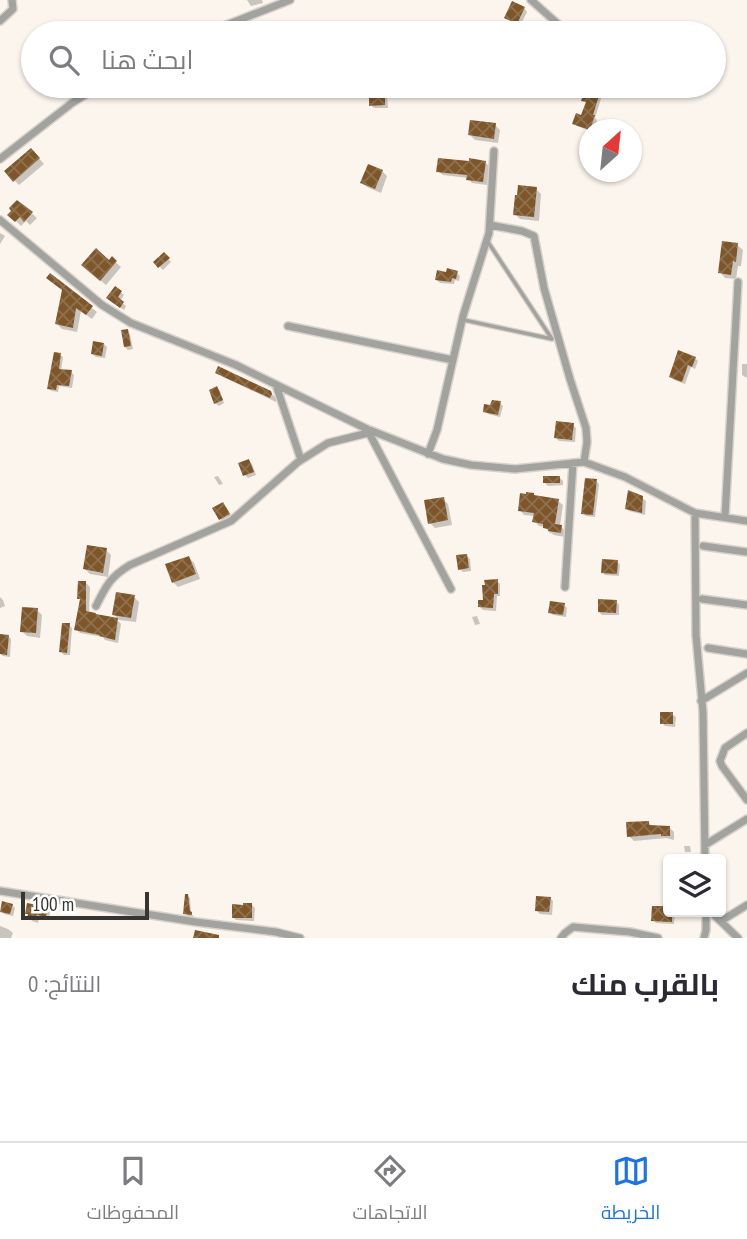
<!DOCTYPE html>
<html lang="ar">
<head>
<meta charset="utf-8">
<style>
	:root { --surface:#fff; --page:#f7f7f7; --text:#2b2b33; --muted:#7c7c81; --line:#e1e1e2; --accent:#1a73e8 }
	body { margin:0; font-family:"PT Sans Narrow",Cairo,sans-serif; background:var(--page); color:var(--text); direction:rtl }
	.controls { position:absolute; right:21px; bottom:21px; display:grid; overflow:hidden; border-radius:7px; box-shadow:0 2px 5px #0004 }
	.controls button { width:63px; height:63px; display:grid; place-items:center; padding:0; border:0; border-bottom:2px solid var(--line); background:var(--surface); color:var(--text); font:35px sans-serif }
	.compass { position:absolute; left:579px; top:119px; width:63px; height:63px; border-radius:50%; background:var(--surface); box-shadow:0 2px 5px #0004; rotate:27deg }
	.scale { position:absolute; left:21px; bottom:18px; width:128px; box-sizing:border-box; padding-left:7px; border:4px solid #373532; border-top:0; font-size:19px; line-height:24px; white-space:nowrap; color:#373532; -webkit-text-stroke:5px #fff; paint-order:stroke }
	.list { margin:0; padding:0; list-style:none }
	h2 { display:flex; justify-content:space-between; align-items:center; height:91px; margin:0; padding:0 28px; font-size:30px }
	h2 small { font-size:23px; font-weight:400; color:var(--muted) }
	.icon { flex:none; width:38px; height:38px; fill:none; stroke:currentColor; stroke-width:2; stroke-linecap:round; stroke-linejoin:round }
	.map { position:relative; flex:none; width:747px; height:938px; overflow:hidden; direction:ltr }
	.search { position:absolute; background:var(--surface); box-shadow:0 2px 5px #0004; left:21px; right:21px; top:21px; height:77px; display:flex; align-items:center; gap:18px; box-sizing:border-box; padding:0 24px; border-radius:38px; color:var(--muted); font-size:26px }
	.sheet { height:203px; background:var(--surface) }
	nav { display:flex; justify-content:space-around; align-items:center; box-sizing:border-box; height:98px; border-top:2px solid var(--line); background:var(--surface); font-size:19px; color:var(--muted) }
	nav a { display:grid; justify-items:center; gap:4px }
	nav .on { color:var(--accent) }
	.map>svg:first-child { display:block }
	.shadow { fill:#0003 }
	.building { fill:url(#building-cross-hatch) }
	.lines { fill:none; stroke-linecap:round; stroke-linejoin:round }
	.service-casing { stroke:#d9d2cc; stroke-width:6 }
	.minor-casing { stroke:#d9d2cc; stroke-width:10 }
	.service { stroke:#a2a39f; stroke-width:3.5 }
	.minor { stroke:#a2a39f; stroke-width:7 }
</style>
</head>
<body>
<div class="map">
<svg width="747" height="938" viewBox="0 0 747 938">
	<defs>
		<pattern id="building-cross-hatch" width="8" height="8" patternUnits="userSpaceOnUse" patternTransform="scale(1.75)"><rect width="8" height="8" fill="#7e562a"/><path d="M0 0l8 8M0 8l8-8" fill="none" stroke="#8f7150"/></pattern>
	</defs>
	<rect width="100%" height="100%" fill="#fcf5ee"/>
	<path class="shadow" d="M247,0h15l1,3 -12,3z
		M524,8l3,4 -7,14 -14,-8z
		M380,28l2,2 2,3h-8l-1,-2z
		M136,29l4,4h-7l-2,-2z
		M363,86h6l1,4 -5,1z
		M588,86h17l-10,32 2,2 -3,10 -4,1 -13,-5 -3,-3 8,-6 5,-14 -4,-3z
		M384,92l3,3 1,13h-14l-3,-3z
		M495,125l5,5 -2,13 -23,-3 -5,-5z
		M36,155l8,9 -25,21 -5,-5z
		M485,162l5,5 -3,18 -15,-2 -4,-5 -25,-3 -5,-4z
		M382,171l5,5 -6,17 -14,-6 -5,-5z
		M536,189l5,5 -2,27 -19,-2 -5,-5z
		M26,208l11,10 -7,7 -4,-4 -5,5 -11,-11z
		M0,233l5,3 -5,8z
		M737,245l6,5 -2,16h-3l-2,13 -11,-1 -5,-6z
		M164,254l7,8 -8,8 -8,-8z
		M112,259l9,8 -15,18 -18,-15 22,-8z
		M457,273l3,3 -1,5 -4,-1 -1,4 -14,-1 -3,-3z
		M51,275l46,37 -5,7 -11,-8 -4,21 -15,-3 -5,-5 7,-33z
		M116,288l8,7 -4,6 6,5 -2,4 -12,-9z
		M127,331l3,3 3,15 -5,1 -3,-3z
		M104,344l3,3 -2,11 -9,-1 -4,-3z
		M60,355l3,2 -2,14 10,1 3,3 -2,13 -13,-2 -1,6 -6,-1 -3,-2z
		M695,358l3,3 -3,8 -4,-2 -6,17 -11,-4 -3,-3z
		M742,364h5v14l-5,-3z
		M218,372l52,20 6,6v4l-53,-25z
		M217,388l3,3 4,12 -5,3 -4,-3z
		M500,403l3,3 -3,11 -12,-3 -3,-3z
		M573,425l3,3 -1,14 -16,-1 -3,-3z
		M249,461l3,3 4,11 -8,3 -3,-3z
		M218,476l5,8 -4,1 -5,-8z
		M560,478l3,3v4l-15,1 -3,-3z
		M596,481l3,3 -4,33 -9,-1 -4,-3z
		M536,497l22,4 5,4 -3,21 6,5 -1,6 -11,-2 -5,-3 -4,-5 -6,-1 -5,-5 1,-5 -11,-1 -4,-5z
		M642,498l4,3 -1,14 -16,-4 -3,-3z
		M443,499l5,5 4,21 -17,3 -5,-5z
		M226,507l6,10 -9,5 -3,-4z
		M106,550l5,5 -3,22 -18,-3 -5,-5z
		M467,556l3,3 1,12 -8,1 -3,-3z
		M189,558l5,5 6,16 -22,8 -5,-5z
		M617,561l3,4 -1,11 -14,-1 -3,-3z
		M497,581l3,3v12h-3l-1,15 -13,-1 -3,-3 5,-5z
		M86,583l4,4 -1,26 28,7 4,4 -3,19 -13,-3 -2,-3 -23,-4 -4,-4 6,-28 -3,-3z
		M0,597l3,3 2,6 -5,2z
		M134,597l5,5 -3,20 -17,-2 -5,-6z
		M616,601l3,4v10h-17l-3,-3z
		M564,605l3,3 -1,9 -13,-2 -3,-3z
		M37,610l5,5 -2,23 -13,-2 -5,-5z
		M477,616l3,8 -5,1 -3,-8z
		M69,625l3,3 -2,27h-6l-3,-3z
		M8,636l3,3 -1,18 -7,-1 -3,-3z
		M672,714l4,3 -1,10 -10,-1 -3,-3z
		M648,822l5,5h16l5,5v8l-8,-2 -32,3 -5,-5z
		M684,846h6l1,6h-6z
		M187,895l3,3 1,15 3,4 -7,-1 -2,-3z
		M550,898l3,3 -1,14 -12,-1 -3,-3z
		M12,905l3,3 -2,8 -9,-2 -3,-3z
		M252,905l3,3 -1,13 -18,-1 -3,-3z
		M654,908h14v4h7l-1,12 -18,-1 -3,-3z
		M47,909l3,3 -1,7 -10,-2 -1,6 -6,-2 -5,-8z
		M0,926l8,3 5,4 -2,5h-11z"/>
	<path class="building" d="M512,1l13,6 -8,17 -13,-6z
		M591,86l10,3 -8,26h2l-5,15 -18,-6 4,-11 5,2 5,-13 -5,-1 4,-11 4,1z
		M385,90v15l-16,1v-15z
		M470,120l26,3 -2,16 -26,-4z
		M31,148l9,10 -27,24 -9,-11z
		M438,158l31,3v-3l17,3 -3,21 -17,-2 1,-5 -31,-3z
		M368,164l15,6 -8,19 -15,-6z
		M518,185l19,2 -3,30 -21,-2 2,-20h2z
		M17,200l16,12 -9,10 -4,-5 -5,5 -8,-7 4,-4 -2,-3z
		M722,241l16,2 -2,19 -3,-1 -2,14 -13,-2z
		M96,248l13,12 3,-4 5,5 -17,20 -19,-16z
		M164,252l6,6 -12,10 -5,-6z
		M447,268l11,3 -2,8 -4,-1 -1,4 -16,-2 2,-10 9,2z
		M50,273l43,33 -7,9 -10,-7 -3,20 -18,-4 7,-34 -16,-12z
		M115,286l7,5 -4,6 6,5 -4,6 -14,-10z
		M128,329l3,17 -7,1 -3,-17z
		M93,341l11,2 -2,13 -11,-2z
		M678,350l18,7 -4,10 -4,-2 -6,17 -13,-5z
		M54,352l7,1 -2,16 13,1 -3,16 -12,-1 -1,5 -9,-1z
		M218,366l53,25 1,3 -2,4 -55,-25z
		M217,386l6,14 -9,4 -5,-14z
		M492,400l9,1 -3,14 -15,-3 1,-8 6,1z
		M556,421l18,2 -2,17 -18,-2z
		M249,459l5,13 -11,4 -5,-13z
		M543,476h17v7h-17z
		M585,478l12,1 -4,36 -12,-1z
		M628,490l15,6 -1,17 -17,-4z
		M526,492l8,1v2l25,4 -4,25 7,1 -1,8 -13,-2v-2l-5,-1v-4l-11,-2 2,-9 -16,-2 2,-18 6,1z
		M444,497l4,23 -20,4 -4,-24z
		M223,502l7,12 -11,6 -7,-12z
		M87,545l20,3 -4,25 -20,-4z
		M467,554l2,14 -11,2 -2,-15z
		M189,556l7,18 -24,9 -7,-19z
		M602,559l16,1 -1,14 -16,-1z
		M498,579v15h-4l-1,14 -15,-1v-7h5l-1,-15h3l-1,-5z
		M78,581h8v30l10,2v1l22,4 -3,22 -16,-4 1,-1 -26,-5 6,-31h-3z
		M116,592l19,3 -4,23 -19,-3z
		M598,599l19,1 -1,13 -18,-1z
		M550,601l15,2 -2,12 -15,-2z
		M22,607l16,1 -2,25 -16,-1z
		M62,623h8l-3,30 -8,-1z
		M0,634l9,1 -2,20 -7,-1z
		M660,712h13v12h-13z
		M649,821v4l21,1v10h-9v-2l-34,3 -1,-15z
		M185,894h3l2,17 2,1v3l-9,-1z
		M536,896l15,1 -2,15 -14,-1z
		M2,901l11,3 -3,10 -10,-2z
		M27,903l21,4 -2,10 -9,-2 -1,5 -9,-1 1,-5h-3z
		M243,903h9v15h-20v-14l11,1z
		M652,906h16v6h4v10l-21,-1z
		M195,930l24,5v3h-26z"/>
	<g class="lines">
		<g class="service-casing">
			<path id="service" d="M488,242l64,97
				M464,320l88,19"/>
		</g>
		<g class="minor-casing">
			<path id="minor" d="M531,0l37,33
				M0,21l13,-12 -1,-9
				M206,33l84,-33
				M576,92l1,-6
				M0,159l72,-56 27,-17
				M0,220l102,85 29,18 105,42 131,64 76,30 28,6 44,4 69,-7 41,15 70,36
				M490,225l32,6 12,5 10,52 26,91 16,49 1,14 -3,20
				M288,326l165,34
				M276,385l25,75
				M367,429l84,160
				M428,454l9,-24 26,-114 26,-83 5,-82
				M725,517l13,-235
				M703,546l44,6
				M565,587l8,-124
				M702,599l45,6
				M96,606c10,-20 14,-29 34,-41l101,-44 67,-59 30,-19 40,-10
				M708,648l39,6
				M701,701l46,-28
				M747,733l-22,15 -5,13 2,5 25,34
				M705,845l42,-26
				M705,859l-2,-147 -7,-77 -1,-122 52,8
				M0,891l196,31 80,10 24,6
				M711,912l27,26
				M721,921l26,-16
				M561,938l4,-5 8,-6 57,5 28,6
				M704,938l2,-8v-18"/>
		</g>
		<use href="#service" class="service"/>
		<use href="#minor" class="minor"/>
	</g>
</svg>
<div class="controls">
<button><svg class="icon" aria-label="layers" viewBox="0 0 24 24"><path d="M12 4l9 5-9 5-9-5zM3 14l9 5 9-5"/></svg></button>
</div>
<svg class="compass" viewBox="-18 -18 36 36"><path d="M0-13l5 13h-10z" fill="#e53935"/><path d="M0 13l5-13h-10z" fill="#7c7c81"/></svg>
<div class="scale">100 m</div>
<div class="search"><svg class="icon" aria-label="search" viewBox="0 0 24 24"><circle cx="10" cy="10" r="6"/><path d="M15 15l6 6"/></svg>ابحث هنا</div>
</div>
<section class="sheet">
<h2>بالقرب منك<small>النتائج: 0</small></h2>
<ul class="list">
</ul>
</section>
<nav>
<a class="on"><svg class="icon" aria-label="map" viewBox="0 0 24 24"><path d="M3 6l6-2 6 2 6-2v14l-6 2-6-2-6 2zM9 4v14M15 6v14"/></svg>الخريطة</a>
<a><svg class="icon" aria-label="directions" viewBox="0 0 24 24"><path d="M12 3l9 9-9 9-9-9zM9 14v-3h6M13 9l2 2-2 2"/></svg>الاتجاهات</a>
<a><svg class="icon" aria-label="saved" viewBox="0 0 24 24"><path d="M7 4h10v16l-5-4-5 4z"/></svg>المحفوظات</a>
</nav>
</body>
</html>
